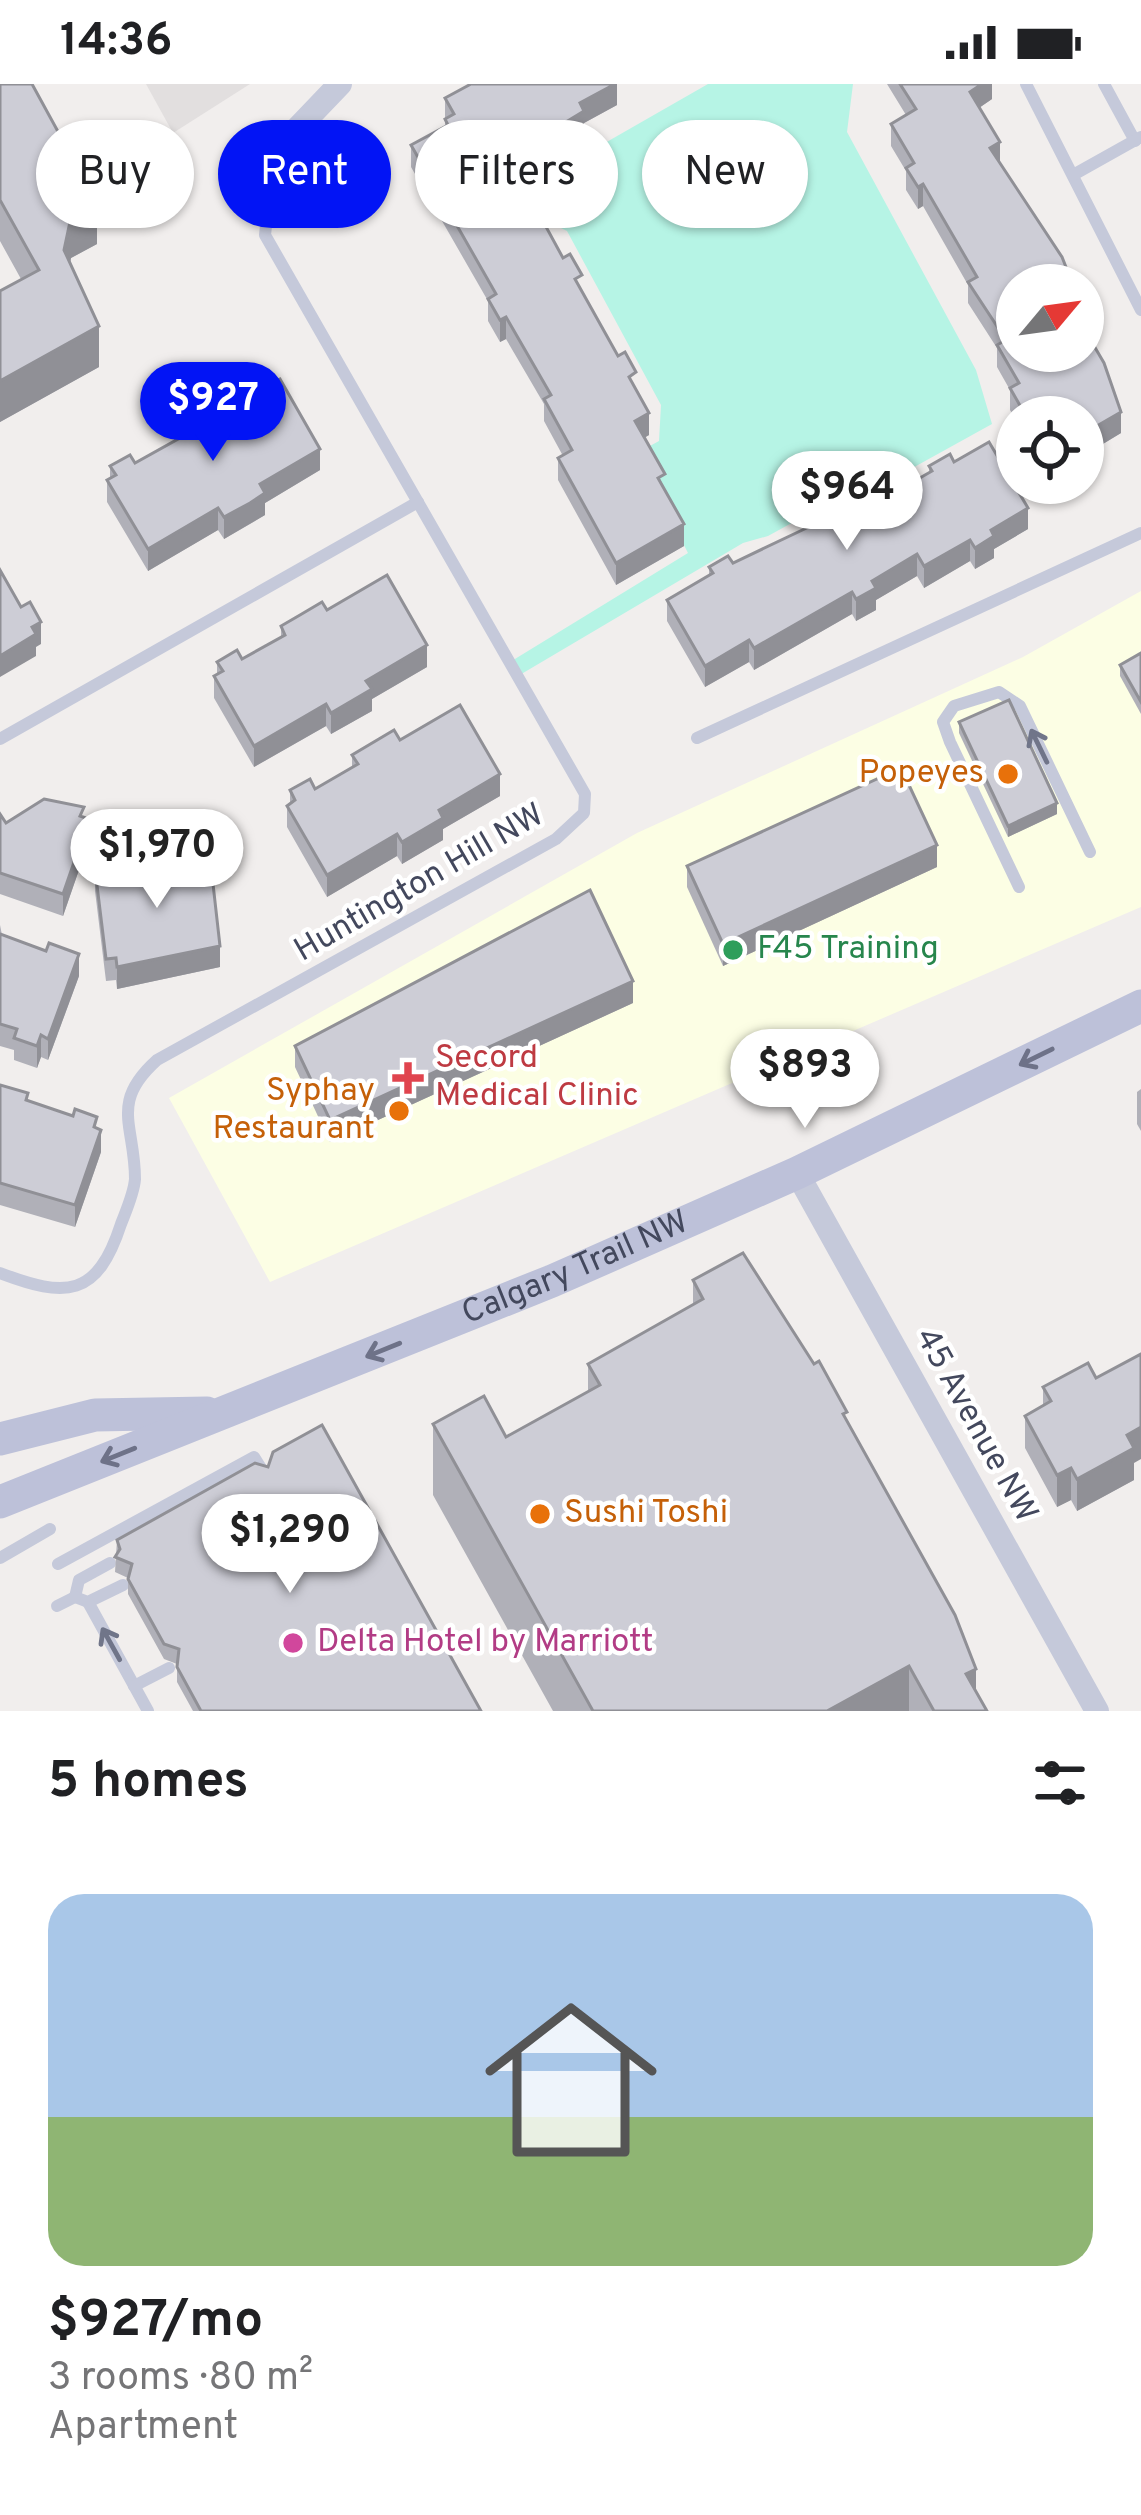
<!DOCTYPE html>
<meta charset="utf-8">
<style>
:root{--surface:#fff;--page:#f2f2f2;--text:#202124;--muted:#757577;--line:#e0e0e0;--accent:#0214f5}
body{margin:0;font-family:Overpass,sans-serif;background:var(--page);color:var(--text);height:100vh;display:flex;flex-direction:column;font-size:45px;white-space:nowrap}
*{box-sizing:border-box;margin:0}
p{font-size:39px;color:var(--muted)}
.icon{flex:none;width:66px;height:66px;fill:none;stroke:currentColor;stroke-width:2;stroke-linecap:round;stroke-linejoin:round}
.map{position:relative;height:1627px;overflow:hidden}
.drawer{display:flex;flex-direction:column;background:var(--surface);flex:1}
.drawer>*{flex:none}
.guide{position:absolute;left:36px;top:36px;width:1071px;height:108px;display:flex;gap:24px}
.needle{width:78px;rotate:61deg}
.fabs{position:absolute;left:996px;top:180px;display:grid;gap:24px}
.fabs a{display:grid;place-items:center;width:108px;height:108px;border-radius:50%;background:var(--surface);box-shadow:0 3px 9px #0004;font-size:60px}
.price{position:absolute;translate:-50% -102px;padding:0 27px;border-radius:42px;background:#fff;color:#222;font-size:39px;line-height:78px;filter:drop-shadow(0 3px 6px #0008)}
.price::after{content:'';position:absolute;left:50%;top:72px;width:36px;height:27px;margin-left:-18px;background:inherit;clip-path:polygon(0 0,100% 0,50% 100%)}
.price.current{background:var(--accent);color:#fff}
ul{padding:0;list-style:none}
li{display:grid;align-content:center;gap:24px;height:636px;padding:0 48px}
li+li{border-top:3px solid var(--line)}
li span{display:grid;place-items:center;height:372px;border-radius:36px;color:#555}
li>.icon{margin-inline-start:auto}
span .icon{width:216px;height:216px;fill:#fffc;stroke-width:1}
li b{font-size:51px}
h2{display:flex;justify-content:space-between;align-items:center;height:144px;padding:0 48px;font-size:51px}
.tag{padding:0 42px;border-radius:54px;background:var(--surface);box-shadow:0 3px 9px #0004;font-size:42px;line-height:108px}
.tag.current{background:var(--accent);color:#fff}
.status{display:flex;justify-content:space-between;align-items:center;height:84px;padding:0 60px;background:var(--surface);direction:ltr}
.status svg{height:33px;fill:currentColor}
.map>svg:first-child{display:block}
.commercial{fill:#fcfee4}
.education{fill:#e2dfdf}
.green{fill:#b6f4e5}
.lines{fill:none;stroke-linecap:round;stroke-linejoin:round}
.lane{stroke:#c5c9da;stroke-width:12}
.street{stroke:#c5c9da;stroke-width:24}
.secondary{stroke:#bdc1d9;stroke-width:33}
.wall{fill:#b0b0b8}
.shaded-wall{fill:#909096}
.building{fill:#cdcdd6;stroke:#909096;stroke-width:3}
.oneway{stroke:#707589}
.oneway2{stroke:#6e7288}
.food-dot{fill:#e8710a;stroke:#fff;stroke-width:4.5}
.leisure-dot{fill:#2e9e5b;stroke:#fff;stroke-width:4.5}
.health-dot{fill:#e0444e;stroke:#fff;stroke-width:4.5}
.hotel-dot{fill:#d1479c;stroke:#fff;stroke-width:4.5}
.labels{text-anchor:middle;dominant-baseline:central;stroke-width:9;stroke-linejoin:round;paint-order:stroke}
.food-label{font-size:33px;fill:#c56008;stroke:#fff;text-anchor:end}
.street-label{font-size:33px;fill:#43485d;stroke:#fff}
.leisure-label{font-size:33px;fill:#27864d;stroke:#fff;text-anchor:start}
.health-label{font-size:33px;fill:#be3a42;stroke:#fff;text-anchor:start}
.hotel-label{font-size:33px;fill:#b23c85;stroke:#fff;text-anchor:start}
</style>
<div class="status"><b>14:36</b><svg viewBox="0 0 49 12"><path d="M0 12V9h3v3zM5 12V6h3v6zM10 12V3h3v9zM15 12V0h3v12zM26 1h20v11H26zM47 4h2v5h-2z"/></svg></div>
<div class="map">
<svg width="1141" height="1627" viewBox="0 0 1141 1627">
<rect width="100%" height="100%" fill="#f1eeed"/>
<!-- commercial -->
<polygon class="commercial" points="1141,507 1141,823 270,1198 169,1014 637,749 1023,573"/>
<!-- education -->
<polygon class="education" points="146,0 250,0 173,49"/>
<!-- green -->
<polygon class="green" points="708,0 853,0 847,48 976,286 992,340 889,397 870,396 768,452 743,459 518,592 510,578 688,469 637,369 659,357 661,321 567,147 531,129 556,87"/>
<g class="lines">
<!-- lane -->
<g class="lane">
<polyline points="1026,0 1141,226"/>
<polyline points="1104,0 1135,57"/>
<polyline points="1073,91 1141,53"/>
<polyline points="697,654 1141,449"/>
<polyline points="0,655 418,418"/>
<polyline points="1019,803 950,658 943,638 954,622 999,608 1020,622 1090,768"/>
<path d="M0 1189C66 1214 97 1214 121 1140 126 1127 134 1109 135 1095 135 1041 109 1019 157 976L556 755 584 729 585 710 265 151 274 69"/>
<polyline points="0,1474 50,1445"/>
<polyline points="110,1479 79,1496 75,1513 88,1518 123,1501"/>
<polyline points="58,1480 254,1373 264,1389"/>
<polyline points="88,1518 148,1627"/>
<polyline points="57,1522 75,1513"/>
<polyline points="134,1602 169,1584"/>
</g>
<!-- street -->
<g class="street">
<polyline points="274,69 340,0"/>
<polyline points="797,1089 1097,1627"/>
</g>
<!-- secondary -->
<g class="secondary">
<polyline points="0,1355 95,1331 207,1329"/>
<path id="s1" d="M0 1418 552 1197 797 1089 1141 922"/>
</g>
</g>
<!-- wall -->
<g class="wall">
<polygon points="0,0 97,160 71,174 70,178 99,283 0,338 0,207 21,195 0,157"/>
<polygon points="617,0 617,21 584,39 584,48 501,99 501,111 499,112 514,142 582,207 636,306 649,351 644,354 665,407 684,462 616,501 558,396 558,374 563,372 544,337 544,320 506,255 500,258 488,237 488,217 411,83 411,61 445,43 445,14"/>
<polygon points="887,0 992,0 992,15 979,24 1000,79 1017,201 1121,349 1083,372 1083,333 1017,333 1017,338 1010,326 1010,306 997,283 997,264 968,219 968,201 923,122 918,125 906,106 906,87 891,62 891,40 906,31"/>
<polygon points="220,330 320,386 265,419 265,431 250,440 224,455 218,446 148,487 107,418 107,396 110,394 110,382 135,379 174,357 174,346"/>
<polygon points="954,378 1028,445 994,465 994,474 975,485 970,477 924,504 917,492 876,516 876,526 856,537 852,530 754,586 749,578 705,603 667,537 667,516 709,491 709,483 733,479 810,442 810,433 835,429 878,418 929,389 929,382"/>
<polygon points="327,526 427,583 372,615 372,627 331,650 326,642 254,683 214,614 214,592 217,590 217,578 242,575 281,553 281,542"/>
<polygon points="1141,569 1141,630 1120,592 1120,581"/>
<polygon points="959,638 1057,730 1008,753 959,649"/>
<polygon points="400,656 500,712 443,745 443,756 402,780 397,772 327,813 287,743 287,722 290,720 290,706 315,705 352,683 352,671"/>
<polygon points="0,730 6,739 84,733 89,757 63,832 0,810"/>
<polygon points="175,775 220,883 117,905 116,896 106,897 95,807 95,785 175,783"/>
<polygon points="687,782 937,783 723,882 687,803"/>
<polygon points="0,841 2,851 79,892 48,976 41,973 37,984 14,976 14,966 0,962"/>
<polygon points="633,919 330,1058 295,983 295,962"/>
<polygon points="0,1001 28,1017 97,1045 101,1068 75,1143 0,1121"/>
<polygon points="1141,1005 1141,1047 1137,1040 1137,1008"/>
<polygon points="693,1196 847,1337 976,1608 987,1627 553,1627 433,1411 433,1340 506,1353 588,1308 588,1280 693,1220"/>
<polygon points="1043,1303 1134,1379 1134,1396 1077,1427 1071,1416 1057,1423 1025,1364 1025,1332 1043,1322"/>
<polygon points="117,1456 481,1627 193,1627 177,1598 177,1580 164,1575 128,1510 128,1494 115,1488"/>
</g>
<!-- shaded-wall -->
<g class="shaded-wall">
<polygon points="615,0 617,0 617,21 584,39 584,48 501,99 501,111 491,117 491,95 497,80 580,19"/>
<polygon points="982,0 992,0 992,15 970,30 970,8"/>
<polygon points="1000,58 1000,80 990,64"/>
<polygon points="923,100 923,122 918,125 918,103"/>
<polygon points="97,119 97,160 71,174 64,207 64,166 71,133"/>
<polygon points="506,233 506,255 500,258 500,236"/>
<polygon points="99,242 99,283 0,338 0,297"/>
<polygon points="1028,321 1028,333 1022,333 1022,325"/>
<polygon points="1121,328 1121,349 1083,372 1083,350"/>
<polygon points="649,329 649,351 635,359 635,337"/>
<polygon points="320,365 320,386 265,419 265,431 224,455 224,433 260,400"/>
<polygon points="218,424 218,446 148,487 148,465"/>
<polygon points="1028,424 1028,445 994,465 994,474 975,485 975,464 991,446"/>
<polygon points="684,440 684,462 616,501 616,479"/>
<polygon points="970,456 970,477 924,504 924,482"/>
<polygon points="917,470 917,492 876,516 876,526 856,537 856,515 872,497"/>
<polygon points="852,508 852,530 754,586 754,564"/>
<polygon points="41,538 41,560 36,563 36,572 0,593 0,572 32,543"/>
<polygon points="749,556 749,578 705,603 705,582"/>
<polygon points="427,561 427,583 372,615 372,627 331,650 331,629 366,597"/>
<polygon points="326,620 326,642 254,683 254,662"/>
<polygon points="500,690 500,712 443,745 443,756 402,780 402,758 439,726"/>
<polygon points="1057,719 1057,730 1008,753 1008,742"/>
<polygon points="89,735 89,757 63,832 63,810"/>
<polygon points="397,750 397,772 327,813 327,791"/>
<polygon points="937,761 937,783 723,882 723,860"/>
<polygon points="220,862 220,883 117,905 117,883"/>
<polygon points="79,870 79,892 48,976 48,955"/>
<polygon points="633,897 633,919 330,1058 330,1036"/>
<polygon points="41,951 41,973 37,984 37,962"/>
<polygon points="101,1046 101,1068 75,1143 75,1121"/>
<polygon points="1141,1343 1141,1375 1134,1379 1134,1396 1077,1427 1077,1395 1127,1351"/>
<polygon points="1071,1384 1071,1416 1057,1423 1057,1391"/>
<polygon points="909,1582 909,1627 827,1627"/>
<polygon points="976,1585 976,1627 966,1590"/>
</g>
<!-- building -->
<g class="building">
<polygon points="0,0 32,0 97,119 71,133 64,166 99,242 0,297 0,207 39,186 0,116"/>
<polygon points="471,0 615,0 580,19 584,27 497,80 501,89 491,95 514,142 538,128 563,174 570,170 582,191 575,195 618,272 625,268 636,288 629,293 649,329 635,337 665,390 658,394 684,440 616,479 558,374 572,366 544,315 551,311 506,233 500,236 488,215 496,210 411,61 448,41 445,35 454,30 445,14"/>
<polygon points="900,0 982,0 970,8 1000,58 990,64 1062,173 1073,201 1017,201 1017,267 1083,267 1083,243 1104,279 1121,328 1083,350 1083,333 1036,333 1028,321 1022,325 1010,304 1019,299 997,261 1006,256 968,198 977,193 923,100 918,103 906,84 914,79 891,40 916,25"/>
<polygon points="280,295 320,365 260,400 265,409 250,419 224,433 218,424 148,465 107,396 116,391 110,382 130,371 135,379 178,355 174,346 215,322 220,330"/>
<polygon points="989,358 1028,424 991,446 994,452 975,464 970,456 924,482 917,470 872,497 876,504 856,515 852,508 754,564 749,556 705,582 667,516 713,489 709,483 728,472 733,479 815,440 810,433 830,421 835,429 872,407 878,418 932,387 929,382 950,370 954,378"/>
<polygon points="0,486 21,523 30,518 41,538 32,543 36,550 0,572"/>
<polygon points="387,491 427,561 366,597 372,605 331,629 326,620 254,662 214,592 223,587 217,578 237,566 242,575 285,551 281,542 300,531 322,518 327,526"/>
<polygon points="1141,569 1141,618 1120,581"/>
<polygon points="1009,616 1057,719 1008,742 959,638"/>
<polygon points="460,621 500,690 439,726 443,734 402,758 397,750 327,791 287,722 295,716 290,706 310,695 315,705 358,680 352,671 394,646 400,656"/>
<polygon points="901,684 937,761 723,860 687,782"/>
<polygon points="44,715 84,723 80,732 89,735 63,810 0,789 0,730 6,739"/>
<polygon points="199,772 201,784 211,782 220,862 117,883 116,874 106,875 95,785 177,782 175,775"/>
<polygon points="590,806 633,897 330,1036 295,962"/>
<polygon points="0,850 46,867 49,859 79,870 48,955 41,951 37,962 14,954 17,945 0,940"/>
<polygon points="0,1001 28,1009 26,1016 73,1032 75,1025 97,1033 94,1043 101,1046 75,1121 0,1099"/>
<polygon points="743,1169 814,1280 819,1277 847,1328 843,1330 955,1531 976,1585 966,1590 987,1627 934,1627 909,1582 827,1627 593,1627 433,1340 484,1312 506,1353 600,1301 588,1280 703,1215 693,1196"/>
<polygon points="1141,1270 1141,1343 1127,1351 1134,1364 1077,1395 1071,1384 1057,1391 1025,1332 1051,1317 1043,1303 1088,1279 1096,1294"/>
<polygon points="322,1341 481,1627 201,1627 177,1583 179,1565 164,1560 128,1495 132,1480 115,1473 120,1465 117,1456 255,1379 268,1383 273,1368"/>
</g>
<!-- one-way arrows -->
<defs><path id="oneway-shaft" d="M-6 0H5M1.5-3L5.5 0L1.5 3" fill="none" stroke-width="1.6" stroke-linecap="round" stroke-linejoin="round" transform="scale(3)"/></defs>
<g class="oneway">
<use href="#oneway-shaft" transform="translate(1039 662) rotate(-116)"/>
<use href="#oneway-shaft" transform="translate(111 1560) rotate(-119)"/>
</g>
<g class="oneway2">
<use href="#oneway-shaft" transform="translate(1036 973) rotate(154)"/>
<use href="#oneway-shaft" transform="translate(383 1266) rotate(158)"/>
<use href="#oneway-shaft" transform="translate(118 1371) rotate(158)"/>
</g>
<!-- markers -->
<g class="food-dot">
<circle cx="1008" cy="690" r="12"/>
<circle cx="399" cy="1027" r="12"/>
<circle cx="540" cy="1430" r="12"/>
</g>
<circle class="leisure-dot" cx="733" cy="866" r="12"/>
<path class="health-dot" d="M402 976h12v12h12v12h-12v12h-12v-12h-12v-12h12z"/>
<circle class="hotel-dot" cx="293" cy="1559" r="12"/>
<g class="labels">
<!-- food labels -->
<g class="food-label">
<text x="984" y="690">Popeyes</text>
<text x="375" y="1008">Syphay<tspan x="375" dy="38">Restaurant</tspan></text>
<text x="564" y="1430" text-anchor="start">Sushi Toshi</text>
</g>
<!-- street labels -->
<g class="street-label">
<text transform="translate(420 800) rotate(-30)">Huntington Hill NW</text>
<text stroke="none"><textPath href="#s1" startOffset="621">Calgary Trail NW</textPath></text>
<text transform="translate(975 1342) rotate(61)">45 Avenue NW</text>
</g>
<!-- leisure labels -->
<g class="leisure-label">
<text x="757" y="866">F45 Training</text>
</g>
<!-- health labels -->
<g class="health-label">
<text x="435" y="975">Secord<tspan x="435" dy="38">Medical Clinic</tspan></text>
</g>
<!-- hotel labels -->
<g class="hotel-label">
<text x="317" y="1559">Delta Hotel by Marriott</text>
</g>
</g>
</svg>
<div class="fabs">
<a><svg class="needle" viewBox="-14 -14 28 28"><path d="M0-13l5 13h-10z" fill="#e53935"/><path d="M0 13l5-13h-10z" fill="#757577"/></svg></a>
<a><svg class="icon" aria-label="locate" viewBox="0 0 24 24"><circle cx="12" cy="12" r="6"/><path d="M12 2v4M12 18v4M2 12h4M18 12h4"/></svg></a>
</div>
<b class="price current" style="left:213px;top:380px">$927</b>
<b class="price" style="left:847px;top:469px">$964</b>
<b class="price" style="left:157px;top:827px">$1,970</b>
<b class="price" style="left:805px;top:1047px">$893</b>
<b class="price" style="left:290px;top:1512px">$1,290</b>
<div class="guide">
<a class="tag">Buy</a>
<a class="tag current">Rent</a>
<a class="tag">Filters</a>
<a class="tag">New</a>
</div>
</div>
<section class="drawer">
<h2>5 homes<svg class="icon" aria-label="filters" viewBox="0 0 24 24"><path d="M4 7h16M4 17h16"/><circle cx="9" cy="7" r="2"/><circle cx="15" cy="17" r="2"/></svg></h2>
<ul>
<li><span style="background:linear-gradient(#a9c7e8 60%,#8fb573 0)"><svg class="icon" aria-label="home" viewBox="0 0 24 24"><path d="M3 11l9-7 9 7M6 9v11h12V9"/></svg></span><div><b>$927/mo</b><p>3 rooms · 80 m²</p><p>Apartment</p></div></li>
</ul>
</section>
